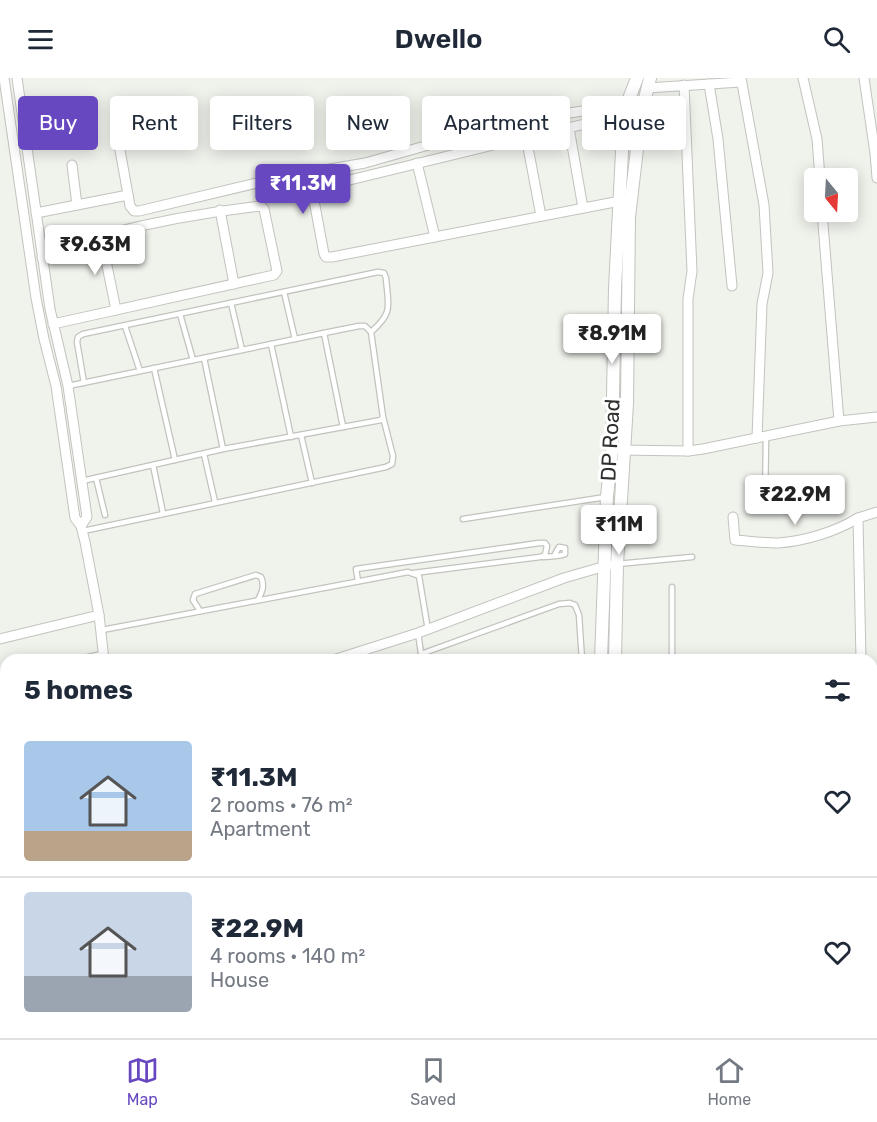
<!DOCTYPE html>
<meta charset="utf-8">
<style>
:root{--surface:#fff;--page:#f2f2f3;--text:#1f2937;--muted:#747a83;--line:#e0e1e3;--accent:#6748c1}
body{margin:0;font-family:Rubik,sans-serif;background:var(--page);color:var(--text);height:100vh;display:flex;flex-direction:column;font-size:22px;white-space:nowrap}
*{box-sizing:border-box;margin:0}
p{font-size:20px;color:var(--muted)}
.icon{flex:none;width:33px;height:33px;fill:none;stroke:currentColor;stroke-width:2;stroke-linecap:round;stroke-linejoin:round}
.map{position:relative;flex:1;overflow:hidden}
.drawer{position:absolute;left:0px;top:576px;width:878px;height:384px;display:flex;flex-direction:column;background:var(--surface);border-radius:18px 18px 0 0;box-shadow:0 3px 15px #0003}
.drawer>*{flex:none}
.top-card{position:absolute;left:18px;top:18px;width:842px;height:54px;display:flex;gap:12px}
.needle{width:39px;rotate:162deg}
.buttons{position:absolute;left:804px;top:90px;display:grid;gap:12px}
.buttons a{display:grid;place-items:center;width:54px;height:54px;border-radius:6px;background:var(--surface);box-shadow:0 3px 15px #0003;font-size:30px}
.price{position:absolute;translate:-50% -51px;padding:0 14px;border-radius:6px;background:#fff;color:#222;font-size:20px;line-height:39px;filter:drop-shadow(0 2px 3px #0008)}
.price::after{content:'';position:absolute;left:50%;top:36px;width:18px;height:14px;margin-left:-9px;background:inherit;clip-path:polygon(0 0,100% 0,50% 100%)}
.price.current{background:var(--accent);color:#fff}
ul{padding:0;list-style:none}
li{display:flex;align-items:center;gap:18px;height:150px;padding:0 24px}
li+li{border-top:2px solid var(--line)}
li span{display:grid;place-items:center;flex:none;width:168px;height:120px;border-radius:6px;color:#555}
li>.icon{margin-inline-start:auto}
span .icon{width:72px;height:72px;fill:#fffc;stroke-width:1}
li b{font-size:26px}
h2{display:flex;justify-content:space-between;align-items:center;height:72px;padding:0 24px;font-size:26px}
.tag{padding:0 21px;border-radius:6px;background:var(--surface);box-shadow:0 3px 15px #0003;font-size:21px;line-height:54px}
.tag.current{background:var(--accent);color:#fff}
header{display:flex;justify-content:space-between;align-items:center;height:78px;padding:0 24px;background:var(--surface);font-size:27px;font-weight:600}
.tab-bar{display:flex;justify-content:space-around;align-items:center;height:84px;border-top:2px solid var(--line);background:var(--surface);font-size:16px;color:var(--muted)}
.tab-bar a{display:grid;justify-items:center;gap:3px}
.tab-bar .current{color:var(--accent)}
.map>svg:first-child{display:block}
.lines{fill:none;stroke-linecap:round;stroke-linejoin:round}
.service-casing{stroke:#c1c4be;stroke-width:7}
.minor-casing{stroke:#c1c4be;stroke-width:11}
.tertiary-casing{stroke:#c1c4be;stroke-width:14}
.service{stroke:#fff;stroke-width:4.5}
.minor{stroke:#fff;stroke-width:9}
.tertiary{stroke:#fff;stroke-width:12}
.labels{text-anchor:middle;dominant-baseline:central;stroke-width:6;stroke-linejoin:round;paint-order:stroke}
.street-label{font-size:21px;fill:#30312e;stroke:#fff}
</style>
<header><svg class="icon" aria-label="menu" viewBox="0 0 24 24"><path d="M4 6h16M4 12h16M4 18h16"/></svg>Dwello<svg class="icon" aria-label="search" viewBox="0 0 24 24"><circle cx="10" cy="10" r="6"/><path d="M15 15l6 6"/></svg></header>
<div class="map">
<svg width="877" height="960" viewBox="0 0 877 960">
<rect width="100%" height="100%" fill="#f0f2ec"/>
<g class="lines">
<defs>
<g id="service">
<polyline points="284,214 295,261"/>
<polyline points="231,225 242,272"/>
<polyline points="180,236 193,282"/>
<polyline points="125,248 140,293"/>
<polyline points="324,255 359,248 365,248 371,254 383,339 381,342 343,349"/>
<polyline points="271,266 291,359"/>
<polyline points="204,280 223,371"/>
<polyline points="154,290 175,382"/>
<path d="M84 305 77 264 78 259 83 256 378 194 384 195 386 200C388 228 394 234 371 254"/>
<polyline points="68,308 324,255 343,349 223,371 82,403"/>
<polyline points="301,357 312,405"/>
<polyline points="204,376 215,424"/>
<polyline points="153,387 163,435"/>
<polyline points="96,400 105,437"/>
<polyline points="765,427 766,358"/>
<polyline points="463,441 606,419"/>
<polyline points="83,453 386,389 392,386 393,378 383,339"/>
<path d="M543 479C550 478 558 479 565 476V470L559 469 554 478"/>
<polyline points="617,486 692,479"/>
<polyline points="358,503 356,491 539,465 545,465 547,468 545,477 540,479 414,495"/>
<polyline points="672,509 672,582"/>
<path d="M200 533 193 522 195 516 256 497 261 499C265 508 262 514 258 522"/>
<polyline points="102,552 408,494 419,498 428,552"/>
<polyline points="418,555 422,582"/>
<polyline points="421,576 559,526 570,525 575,527 579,537 582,582"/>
<polyline points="75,582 102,576"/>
<polyline points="2,599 6,598"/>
<polyline points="0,758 6,757"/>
<polyline points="0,787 6,786"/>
<polyline points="408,954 409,960"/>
<polyline points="493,954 494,960"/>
<polyline points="699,954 699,960"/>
<polyline points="366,960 397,954"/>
</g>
<g id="minor">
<polyline points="4,0 36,220 44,261 56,308 75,440 81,448 85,464 99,537 104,582"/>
<polyline points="17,0 50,231 68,308 87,439 81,448"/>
<polyline points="741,0 764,127 768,195 762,226 757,360"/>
<polyline points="803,0 817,61 820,100"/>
<polyline points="864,0 875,75 877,100"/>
<polyline points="709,6 718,61 732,208"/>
<polyline points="684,7 692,193 688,221 688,373"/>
<polyline points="647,10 741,4"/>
<polyline points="569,50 583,130"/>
<polyline points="526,59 541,138"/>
<polyline points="120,72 130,128 134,133 139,133 278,100 365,85 432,66 544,39 627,26 643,27"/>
<polyline points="417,85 435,159"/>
<polyline points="72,87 77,127"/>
<polyline points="625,122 332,179 326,179 324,176 313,117 317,110 509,63 626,37"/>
<polyline points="220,132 234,206"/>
<polyline points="822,134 839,343"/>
<polyline points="36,135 128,117"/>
<polyline points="101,158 116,232"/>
<path d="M42 179C63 174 82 163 103 157 154 144 208 134 261 128L264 131 277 193 274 197 53 246"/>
<polyline points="620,372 688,373 703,371 839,343 877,339"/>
<path d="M733 439 735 462C749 463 764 465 778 465 805 463 835 454 858 440"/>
<polyline points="0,561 99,537"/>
<polyline points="333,582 418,555 564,500 609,487"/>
<polyline points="861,582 858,440 877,434"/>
<polyline points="0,675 6,673"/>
<polyline points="218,954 219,960"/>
<polyline points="157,956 166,954"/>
</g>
<g id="tertiary">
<polyline points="601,582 607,418 612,371 615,210 622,74 627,26 637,0"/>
<polyline points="615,582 617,486 627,326 629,139 641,37 650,0"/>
<polyline points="591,960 591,954"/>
<polyline points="603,960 603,954"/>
</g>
</defs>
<!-- service casing -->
<use href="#service" class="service-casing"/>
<!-- minor casing -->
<use href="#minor" class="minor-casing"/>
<!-- tertiary casing -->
<use href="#tertiary" class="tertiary-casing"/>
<!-- service -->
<use href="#service" class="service"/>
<!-- minor -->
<use href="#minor" class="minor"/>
<!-- tertiary -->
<use href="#tertiary" class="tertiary"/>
</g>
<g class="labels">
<!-- street labels -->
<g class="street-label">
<text transform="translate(610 362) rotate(-87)">DP Road</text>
</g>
</g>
</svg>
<div class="buttons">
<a><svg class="needle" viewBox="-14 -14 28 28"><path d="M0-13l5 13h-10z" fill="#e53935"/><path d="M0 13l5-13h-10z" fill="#747a83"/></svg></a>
</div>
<b class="price current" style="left:303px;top:137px">₹11.3M</b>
<b class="price" style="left:95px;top:198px">₹9.63M</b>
<b class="price" style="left:612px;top:287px">₹8.91M</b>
<b class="price" style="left:795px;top:448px">₹22.9M</b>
<b class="price" style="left:619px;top:478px">₹11M</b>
<div class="top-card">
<a class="tag current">Buy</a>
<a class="tag">Rent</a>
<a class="tag">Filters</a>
<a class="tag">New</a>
<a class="tag">Apartment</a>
<a class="tag">House</a>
</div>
<section class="drawer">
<h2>5 homes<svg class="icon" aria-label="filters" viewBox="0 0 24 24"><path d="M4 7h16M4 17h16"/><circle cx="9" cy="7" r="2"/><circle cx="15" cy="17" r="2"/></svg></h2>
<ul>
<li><span style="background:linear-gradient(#a9c7e8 75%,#b9a48a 0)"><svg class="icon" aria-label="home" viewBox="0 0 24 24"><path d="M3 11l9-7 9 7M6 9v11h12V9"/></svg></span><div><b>₹11.3M</b><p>2 rooms · 76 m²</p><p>Apartment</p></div><svg class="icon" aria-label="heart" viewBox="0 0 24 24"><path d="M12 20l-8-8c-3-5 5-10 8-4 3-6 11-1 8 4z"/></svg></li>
<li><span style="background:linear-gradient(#c9d6e8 70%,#9aa5b1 0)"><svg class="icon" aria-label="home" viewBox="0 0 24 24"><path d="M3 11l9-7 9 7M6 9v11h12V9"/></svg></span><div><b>₹22.9M</b><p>4 rooms · 140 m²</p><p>House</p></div><svg class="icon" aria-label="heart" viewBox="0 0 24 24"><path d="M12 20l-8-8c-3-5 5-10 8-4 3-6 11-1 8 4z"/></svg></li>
</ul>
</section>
</div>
<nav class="tab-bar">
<a class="current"><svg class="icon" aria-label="map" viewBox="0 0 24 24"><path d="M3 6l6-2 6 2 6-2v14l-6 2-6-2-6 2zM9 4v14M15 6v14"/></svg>Map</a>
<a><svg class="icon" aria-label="saved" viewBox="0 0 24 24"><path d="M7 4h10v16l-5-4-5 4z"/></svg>Saved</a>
<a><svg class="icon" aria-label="home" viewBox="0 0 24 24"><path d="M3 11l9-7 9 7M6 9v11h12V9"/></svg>Home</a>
</nav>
